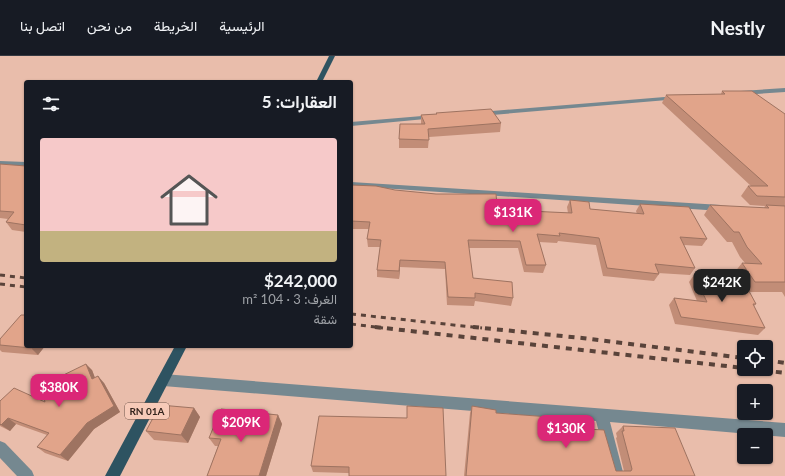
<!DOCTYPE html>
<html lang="ar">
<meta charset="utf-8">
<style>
:root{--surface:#171b24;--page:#20242c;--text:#f1f3f6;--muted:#9ea1a6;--line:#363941;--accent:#db2777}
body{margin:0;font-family:Lato,Vazirmatn,sans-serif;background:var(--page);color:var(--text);direction:rtl;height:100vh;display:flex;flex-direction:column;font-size:15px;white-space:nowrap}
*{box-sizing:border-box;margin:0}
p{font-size:13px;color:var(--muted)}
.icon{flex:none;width:22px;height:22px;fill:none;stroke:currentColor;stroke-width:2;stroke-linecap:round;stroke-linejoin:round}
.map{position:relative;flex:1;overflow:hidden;direction:ltr}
.sheet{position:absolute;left:24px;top:24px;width:329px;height:268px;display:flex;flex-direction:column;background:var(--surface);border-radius:4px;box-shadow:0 1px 3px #0004;direction:rtl}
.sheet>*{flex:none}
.buttons{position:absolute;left:737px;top:284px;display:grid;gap:8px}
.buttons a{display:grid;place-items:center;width:36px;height:36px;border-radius:4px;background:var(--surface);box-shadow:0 1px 3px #0004;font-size:20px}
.price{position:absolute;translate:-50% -34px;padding:0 9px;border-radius:8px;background:var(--accent);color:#fff;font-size:13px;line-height:26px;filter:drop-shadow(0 1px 2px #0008)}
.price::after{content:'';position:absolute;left:50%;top:24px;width:12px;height:9px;margin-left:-6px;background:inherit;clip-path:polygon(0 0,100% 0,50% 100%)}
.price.active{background:#222;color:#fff}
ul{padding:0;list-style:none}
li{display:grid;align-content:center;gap:8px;height:212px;padding:0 16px}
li+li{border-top:1px solid var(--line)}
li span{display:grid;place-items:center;height:124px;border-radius:4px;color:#555}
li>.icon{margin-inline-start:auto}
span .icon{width:72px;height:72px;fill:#fffc;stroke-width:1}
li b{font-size:17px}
h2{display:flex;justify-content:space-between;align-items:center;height:48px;padding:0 16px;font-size:17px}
header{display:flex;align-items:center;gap:24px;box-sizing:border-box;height:56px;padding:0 20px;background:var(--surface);border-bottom:1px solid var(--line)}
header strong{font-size:19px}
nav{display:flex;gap:22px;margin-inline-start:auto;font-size:14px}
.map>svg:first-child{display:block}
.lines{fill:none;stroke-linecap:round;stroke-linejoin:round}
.minor{fill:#758890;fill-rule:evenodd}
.primary{fill:#2e5361;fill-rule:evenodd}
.rail-far1{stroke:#59433a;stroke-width:3;stroke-dasharray:5 5;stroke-linecap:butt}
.rail{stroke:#59433a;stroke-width:4;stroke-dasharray:6 6;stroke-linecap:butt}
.wall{fill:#c28d77}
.shaded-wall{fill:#9e7361}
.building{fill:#e1a48a;stroke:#9e7361}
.labels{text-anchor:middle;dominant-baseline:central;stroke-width:3;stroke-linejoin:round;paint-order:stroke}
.shield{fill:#f7cab8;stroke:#6e564c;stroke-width:1}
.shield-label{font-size:10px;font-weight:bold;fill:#34241d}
</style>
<header>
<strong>Nestly</strong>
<nav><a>الرئيسية</a><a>الخريطة</a><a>من نحن</a><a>اتصل بنا</a></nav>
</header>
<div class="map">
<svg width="785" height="420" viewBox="0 0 785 420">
<rect width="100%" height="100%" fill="#e9bdab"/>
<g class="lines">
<!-- minor -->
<g class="minor">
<polygon points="785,32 785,36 741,39 738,37 741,35"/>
<polygon points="677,40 680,42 679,43 480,60 477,58 480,56"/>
<polygon points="434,59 437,61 436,62 351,70 351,66"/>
<polygon points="0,105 26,106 26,110 0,109"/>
<polygon points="351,126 721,149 725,152 721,155 351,130"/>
<polygon points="163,318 785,367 785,381 610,366 624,420 610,420 596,365 163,330 159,328 157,324 159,320"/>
<polygon points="0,385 5,387 32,415 34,420 17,420 0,402"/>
</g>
<!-- primary -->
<g class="primary">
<polygon points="329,0 335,0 322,26 316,26"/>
<polygon points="175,290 187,290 120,420 105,420"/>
</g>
<!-- rail-far1 -->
<g class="rail-far1">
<polyline points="0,219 26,222"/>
<polyline points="0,228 26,231"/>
<polyline points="351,258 482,272"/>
<polyline points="351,268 383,272"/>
</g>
<!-- rail -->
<g class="rail">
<polyline points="375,271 744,312"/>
<polyline points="473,271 582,282 744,302"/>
<polyline points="766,304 785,307"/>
<polyline points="752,313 785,317"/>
</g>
</g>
<!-- wall -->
<g class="wall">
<polygon points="722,35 785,58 785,241 782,236 749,236 756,248 754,250 765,272 758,279 675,268 669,249 674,242 697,245 689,226 694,219 739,224 734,217 742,207 745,207 740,201 732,186 727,186 704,159 710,149 764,152 765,150 750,149 741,140 748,130 751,130 662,47 666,39 721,38"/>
<polygon points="436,57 501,67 500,76 429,81 428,92 399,92 399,83 421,68 421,59 436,58"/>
<polygon points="0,108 26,110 26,176 12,174 6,166 8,163 0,162"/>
<polygon points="351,129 498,160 526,162 528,155 568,157 567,151 570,144 590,153 637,158 636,155 640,148 707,183 702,190 684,189 695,212 690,219 658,217 659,218 654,225 603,220 596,189 558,185 557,187 539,186 546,209 543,217 524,216 518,192 469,192 473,222 513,242 511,250 475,245 474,250 447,249 445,213 400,211 399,223 377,221 377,214 380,191 368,191 367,183 369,173 351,173"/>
<polygon points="0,283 26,290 45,290 38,299 2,296 0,294"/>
<polygon points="92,314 95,322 104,327 120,356 94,373 68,405 45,397 37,391 47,379 16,368 10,375 0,370 0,345 45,346"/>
<polygon points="407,350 446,420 313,416 311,410 407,362"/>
<polygon points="472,350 496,357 552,371 616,415 624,415 616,382 617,381 616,377 623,370 695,420 464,420 470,357"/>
<polygon points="194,352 200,361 188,387 154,384 146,375"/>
<polygon points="278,359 282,368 266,420 207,420 218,390 215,390 209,382"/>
</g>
<!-- shaded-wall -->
<g class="shaded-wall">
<polygon points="400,204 400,211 399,223 399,215"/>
<polygon points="33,290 45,290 38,299 31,292"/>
<polygon points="86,308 92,314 98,330 92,323"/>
<polygon points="98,320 104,327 120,356 94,373 68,405 60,399"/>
<polygon points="194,352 200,361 188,387 181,379"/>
<polygon points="278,359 282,368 266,420 259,420"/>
<polygon points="8,362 16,368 10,375 1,369"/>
</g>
<!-- building -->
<g class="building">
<polygon points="722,35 752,35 785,58 785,141 757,140 748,130 768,130 666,39 725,38"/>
<polygon points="491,53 501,67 428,73 429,84 399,83 400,68 425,68 421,59 437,58 436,57"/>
<polygon points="0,108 26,110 26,169 6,166 14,156 0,155"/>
<polygon points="351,129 376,130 395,134 436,138 496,138 498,160 529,162 528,155 572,157 570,144 589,146 590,153 644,158 640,148 689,151 707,183 680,181 695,212 655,208 659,218 607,212 599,182 559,177 560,180 537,178 546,209 526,209 520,185 468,184 473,222 512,226 513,242 475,237 475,242 448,241 445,206 400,204 399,215 377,214 381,184 367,183 370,166 351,165"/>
<polygon points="710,149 769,152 766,149 785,150 785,226 755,226 742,207 762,208 747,191 739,176 734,176"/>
<polygon points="694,219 743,224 756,248 753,248 765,272 681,261 674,242 707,246"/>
<polygon points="21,259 26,259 26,290 33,290 31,292 0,289 0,283"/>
<polygon points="86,308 92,323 98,320 114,350 87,367 60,399 37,391 49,377 8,362 1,369 0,368 0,345 14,332 45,346 41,330"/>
<polygon points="160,349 194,352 181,379 146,375"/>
<polygon points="407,350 443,352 446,420 349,420 349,411 311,410 319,360 407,362"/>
<polygon points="472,350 496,354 496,357 550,361 552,371 604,374 616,415 631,415 632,413 622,375 624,375 623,370 675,372 695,420 466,420"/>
<polygon points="221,353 278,359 259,420 207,420 221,383 209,382"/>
</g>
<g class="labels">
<!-- shield labels -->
<rect class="shield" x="125" y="347" width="44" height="16" rx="3"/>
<g class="shield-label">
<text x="147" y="355">RN 01A</text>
</g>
</g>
</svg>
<div class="buttons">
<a><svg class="icon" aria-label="locate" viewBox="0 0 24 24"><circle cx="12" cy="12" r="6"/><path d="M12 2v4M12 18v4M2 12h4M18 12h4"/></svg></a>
<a>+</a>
<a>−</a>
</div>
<b class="price" style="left:513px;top:177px">$131K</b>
<b class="price active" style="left:722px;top:247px">$242K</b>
<b class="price" style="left:59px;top:352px">$380K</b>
<b class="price" style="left:241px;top:387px">$209K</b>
<b class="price" style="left:566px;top:393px">$130K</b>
<section class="sheet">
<h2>العقارات: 5<svg class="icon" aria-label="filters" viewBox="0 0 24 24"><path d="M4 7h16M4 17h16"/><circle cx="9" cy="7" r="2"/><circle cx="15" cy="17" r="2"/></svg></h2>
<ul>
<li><span style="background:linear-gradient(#f6c9c9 75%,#c2b280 0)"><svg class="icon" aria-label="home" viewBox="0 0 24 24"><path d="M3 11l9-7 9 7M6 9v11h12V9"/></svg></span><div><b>$242,000</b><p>الغرف: 3 · 104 m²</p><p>شقة</p></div></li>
</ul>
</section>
</div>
